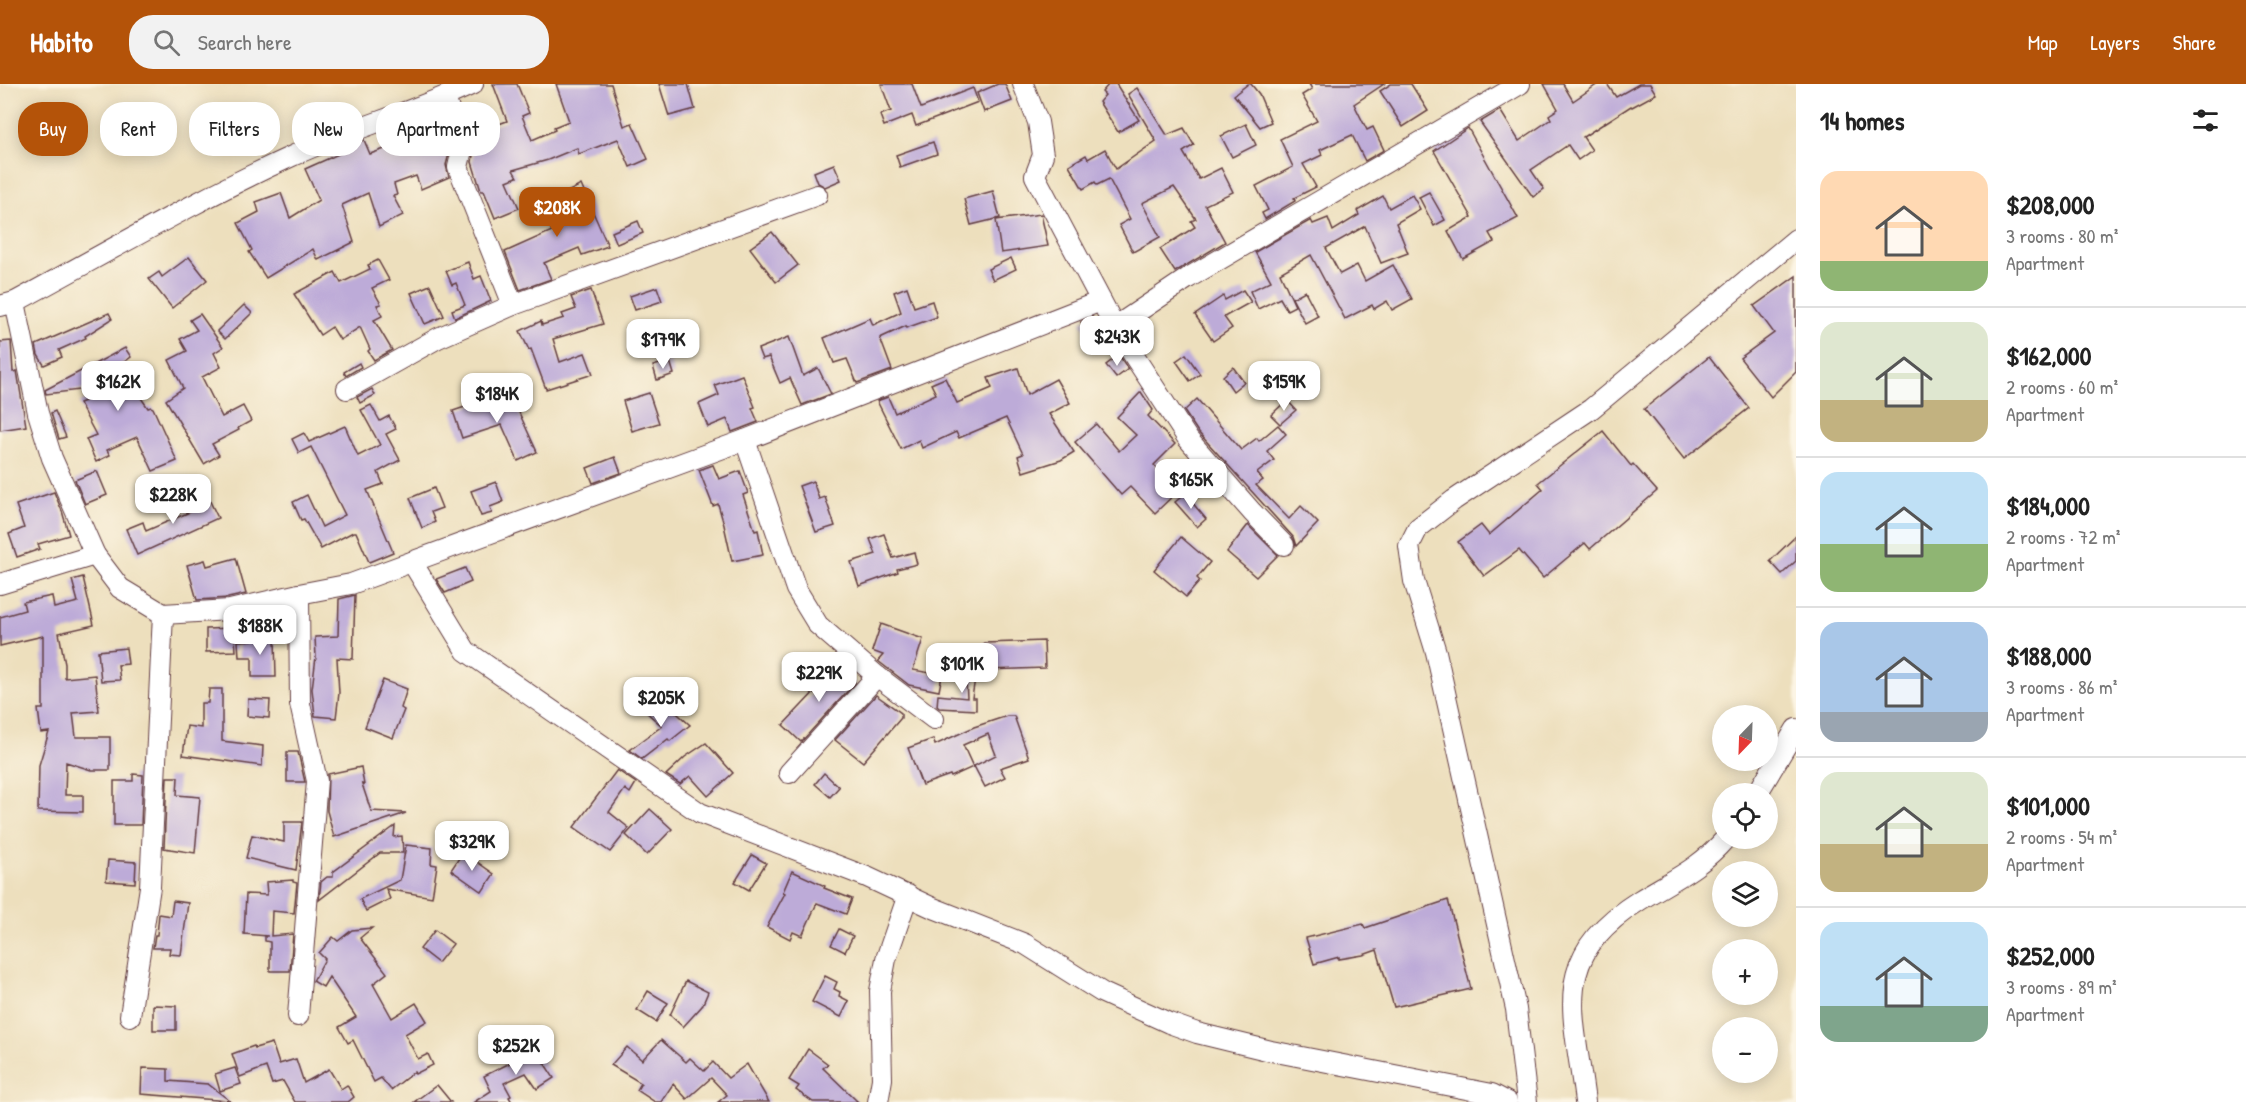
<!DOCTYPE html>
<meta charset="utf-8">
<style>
:root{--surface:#fff;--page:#f2f2f2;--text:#222;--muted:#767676;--line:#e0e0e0;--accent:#b45309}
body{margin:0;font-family:"Patrick Hand",sans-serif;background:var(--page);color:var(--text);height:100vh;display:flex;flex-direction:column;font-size:22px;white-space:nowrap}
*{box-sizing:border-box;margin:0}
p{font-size:20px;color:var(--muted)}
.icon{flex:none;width:33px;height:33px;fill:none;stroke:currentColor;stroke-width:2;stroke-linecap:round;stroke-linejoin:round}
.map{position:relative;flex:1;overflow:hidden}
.drawer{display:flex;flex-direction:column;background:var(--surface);width:450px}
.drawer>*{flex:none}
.guide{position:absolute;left:18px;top:18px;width:570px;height:54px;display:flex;gap:12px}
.needle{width:39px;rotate:203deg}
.controls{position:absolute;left:1712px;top:621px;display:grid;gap:12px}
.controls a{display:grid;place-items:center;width:66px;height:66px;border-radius:50%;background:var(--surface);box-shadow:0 3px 15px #0003;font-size:30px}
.price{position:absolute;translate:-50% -51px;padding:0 14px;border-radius:12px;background:#fff;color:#222;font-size:20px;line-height:39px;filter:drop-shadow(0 2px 3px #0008)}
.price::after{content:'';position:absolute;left:50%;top:36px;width:18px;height:14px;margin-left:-9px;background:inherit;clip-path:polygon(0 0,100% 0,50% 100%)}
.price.active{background:var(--accent);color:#fff}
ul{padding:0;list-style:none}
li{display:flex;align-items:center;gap:18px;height:150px;padding:0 24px}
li+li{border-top:2px solid var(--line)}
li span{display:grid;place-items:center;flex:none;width:168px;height:120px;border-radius:18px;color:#555}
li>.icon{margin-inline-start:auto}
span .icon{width:72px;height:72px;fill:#fffc;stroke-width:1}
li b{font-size:26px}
h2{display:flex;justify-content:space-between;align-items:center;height:72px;padding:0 24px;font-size:26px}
.tag{padding:0 21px;border-radius:24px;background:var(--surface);box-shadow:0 3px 15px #0003;font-size:21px;line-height:54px}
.tag.active{background:var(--accent);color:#fff}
header{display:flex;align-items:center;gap:36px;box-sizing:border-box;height:84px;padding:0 30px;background:var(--accent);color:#fff}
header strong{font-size:28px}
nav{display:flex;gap:33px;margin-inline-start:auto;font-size:21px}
.search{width:420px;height:54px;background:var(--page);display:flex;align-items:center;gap:15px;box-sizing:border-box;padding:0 21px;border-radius:24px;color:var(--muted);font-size:22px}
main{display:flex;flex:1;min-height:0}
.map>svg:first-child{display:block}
.building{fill:#bdabd8}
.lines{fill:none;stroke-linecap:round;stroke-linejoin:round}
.minor-casing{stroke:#623c41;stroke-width:22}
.minor{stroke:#fff;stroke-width:20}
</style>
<header>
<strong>Habito</strong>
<div class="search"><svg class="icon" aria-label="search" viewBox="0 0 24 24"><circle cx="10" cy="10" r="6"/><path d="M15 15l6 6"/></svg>Search here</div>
<nav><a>Map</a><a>Layers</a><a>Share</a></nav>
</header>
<main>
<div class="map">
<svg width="1796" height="1018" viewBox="0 0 1796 1018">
<rect width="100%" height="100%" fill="#fcf5e5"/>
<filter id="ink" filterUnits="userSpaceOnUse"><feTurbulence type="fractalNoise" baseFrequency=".0167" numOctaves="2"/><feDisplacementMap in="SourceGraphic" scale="12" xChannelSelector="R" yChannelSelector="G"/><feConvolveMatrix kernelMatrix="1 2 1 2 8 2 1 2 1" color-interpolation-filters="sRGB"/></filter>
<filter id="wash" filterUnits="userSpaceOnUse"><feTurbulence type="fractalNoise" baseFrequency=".008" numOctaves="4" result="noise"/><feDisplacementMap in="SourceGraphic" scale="24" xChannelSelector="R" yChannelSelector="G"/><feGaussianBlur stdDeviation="1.35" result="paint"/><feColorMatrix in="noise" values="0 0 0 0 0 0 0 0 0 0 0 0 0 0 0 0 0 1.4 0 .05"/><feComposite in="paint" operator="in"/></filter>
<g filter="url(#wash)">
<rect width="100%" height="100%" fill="#eddfbd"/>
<g id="blocks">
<!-- building -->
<g class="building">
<polygon points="493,0 517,0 529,29 522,32 532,56 555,46 554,43 569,37 556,0 611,0 624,42 632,39 648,75 630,83 618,55 579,70 577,64 548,76 513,86 517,93 507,97 519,124 495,134 484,107 481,107 472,78 474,65 480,63 474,49 507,37"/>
<polygon points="659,0 688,0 695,25 669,32"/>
<polygon points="881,0 912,0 921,24 973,4 978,18 916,42 912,31 884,42 880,31 891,27"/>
<polygon points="998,0 1005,0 1012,17 984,28 977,9"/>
<polygon points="1109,0 1116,0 1139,36 1118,48 1099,18 1105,11 1102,8"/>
<polygon points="1248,0 1251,0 1259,10 1271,38 1260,43 1234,11"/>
<polygon points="1309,0 1384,0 1354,20 1367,46 1373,43 1384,66 1365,77 1352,51 1320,66 1322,71 1303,80 1316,103 1294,114 1295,117 1265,135 1262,129 1268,126 1256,102 1293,83 1280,55 1317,37 1302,11 1312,5"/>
<polygon points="1391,0 1411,0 1428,27 1403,43 1380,7"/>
<polygon points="1544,0 1563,0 1573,17 1598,0 1607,0 1616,13 1639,0 1650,0 1656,10 1632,23 1631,22 1583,53 1592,66 1578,76 1568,61 1531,86 1544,105 1533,113 1480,38 1500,26 1519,57 1551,35 1549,31 1558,25"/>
<polygon points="1137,4 1167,51 1184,44 1194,61 1183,68 1199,95 1221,84 1233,108 1205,121 1225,158 1175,188 1160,165 1195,143 1191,137 1196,135 1174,103 1142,119 1160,153 1133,168 1119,141 1130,135 1109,95 1097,101 1095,98 1083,105 1069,81 1086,71 1088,75 1105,65 1116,85 1156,57 1128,10"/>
<polygon points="1246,40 1256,61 1232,73 1221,52"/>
<polygon points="405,41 411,71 445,59 449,70 446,81 449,93 421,105 416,92 394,100 397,111 393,112 403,131 379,143 368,109 342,121 354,158 318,176 313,165 266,194 249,168 252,166 238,139 259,128 256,118 281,109 290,134 319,116 305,85 341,69 339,65 364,56 370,70 402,59 395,44"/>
<polygon points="1468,44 1518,134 1489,149 1494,158 1463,175 1448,147 1472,133 1434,67"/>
<polygon points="933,58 937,70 900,83 896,71"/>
<polygon points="834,80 841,96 825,103 818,99 814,88"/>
<polygon points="581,101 608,162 582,171 579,164 544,179 551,195 520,206 505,168 552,147 539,122"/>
<polygon points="993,107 1000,134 971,141 964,115"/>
<polygon points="1429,108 1445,136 1434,142 1419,113"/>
<polygon points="1412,111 1420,125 1396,139 1408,169 1381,179 1365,142 1326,164 1340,190 1357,181 1365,197 1393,181 1412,215 1392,226 1387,217 1374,225 1372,221 1345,235 1311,171 1280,189 1295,222 1287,226 1280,214 1258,225 1250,207 1271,197 1255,168 1311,136 1313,140 1328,134 1333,147 1359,131 1357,127 1383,112 1389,124"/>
<polygon points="1041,130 1048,162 1001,169 996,136"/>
<polygon points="638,137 643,149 617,160 612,148"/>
<polygon points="772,148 798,181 776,198 750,164"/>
<polygon points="189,173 207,196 172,224 149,195 159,188 162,193"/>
<polygon points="1011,174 1016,185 993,196 988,185"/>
<polygon points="378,176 389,196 372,204 381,220 377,221 382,232 374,236 392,266 374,276 368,267 370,265 360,243 340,256 332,243 320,251 294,210 335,188 341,199 370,185 368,181"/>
<polygon points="468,178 474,195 481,192 491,217 455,234 452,226 465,221 456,199 452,201 446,187"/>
<polygon points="1796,192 1796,288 1771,313 1740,274 1774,249 1754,222"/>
<polygon points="430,201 444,232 425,240 411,209"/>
<polygon points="657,203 662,217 635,226 630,212"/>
<polygon points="907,203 914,223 932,217 937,233 906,244 906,242 880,254 892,286 857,299 847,275 834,279 824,254 870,234 873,241 901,228 894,208"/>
<polygon points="591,206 603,240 553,255 560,278 585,269 593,290 546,305 531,265 529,266 520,247 541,237 542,241 564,234 562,230 576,225 571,213"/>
<polygon points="1243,206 1251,218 1224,233 1232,244 1213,257 1195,231 1223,212 1225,216"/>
<polygon points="1305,207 1318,232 1305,239 1292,214"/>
<polygon points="244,221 252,229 225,255 217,247"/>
<polygon points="109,229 112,235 85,252 86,254 59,266 62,273 44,281 38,271 36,261"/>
<polygon points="200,230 223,263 214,269 221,283 202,293 222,333 243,322 251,337 238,344 239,346 212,360 219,371 204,380 166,316 183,304 169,276 187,267 180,255 197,246 190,236"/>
<polygon points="1092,233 1099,243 1089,250 1081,238"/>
<polygon points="789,253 803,292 818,284 831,310 802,321 790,294 780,299 769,273 762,275 758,265"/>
<polygon points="11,257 13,288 17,287 26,342 0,346 0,258"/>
<polygon points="125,264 131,273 119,282 148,324 151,323 153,324 177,377 153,387 137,353 107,366 110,371 96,378 86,355 96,351 79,319 114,306 113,302 46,310 45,306"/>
<polygon points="1186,270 1200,290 1190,297 1176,277"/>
<polygon points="1119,271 1128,285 1116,294 1106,281"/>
<polygon points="1709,273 1749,324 1684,375 1644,325"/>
<polygon points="670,277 674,290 657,296 653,282"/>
<polygon points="359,279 361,283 346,292 344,288"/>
<polygon points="1233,283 1244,298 1233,307 1223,292"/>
<polygon points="1018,284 1027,311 1056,295 1070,319 1049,330 1074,368 1061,376 1023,388 1018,372 1023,370 1006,334 959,354 956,348 922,364 919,356 901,365 877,317 888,313 895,329 936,310 931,300 945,294 957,319 992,304 988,294"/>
<polygon points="742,291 755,323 752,324 758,338 732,348 727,335 708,343 699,320 719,311 715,301"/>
<polygon points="372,305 375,311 360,319 357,313"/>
<polygon points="1141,308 1153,326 1148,332 1175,360 1154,381 1178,407 1155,429 1130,403 1121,411 1075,358 1096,340 1119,367 1136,351 1117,333"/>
<polygon points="649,309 659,339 632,347 623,317"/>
<polygon points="511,311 537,368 518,377 502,341 462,354 453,327 480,318 483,326"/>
<polygon points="1197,315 1241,366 1257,354 1259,357 1278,341 1286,350 1267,367 1274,376 1257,389 1263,396 1256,401 1289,435 1301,422 1318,439 1296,462 1293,453 1198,348 1184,327"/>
<polygon points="1287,316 1296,326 1280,340 1271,331"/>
<polygon points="371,321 380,337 389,332 396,345 386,350 400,376 378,388 383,400 367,406 393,468 369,478 356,448 353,448 321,465 304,435 301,436 293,418 307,411 322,443 345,431 311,363 299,369 292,355 304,349 309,358 345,342 358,372 380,361 361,326"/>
<polygon points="55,327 66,353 59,355 51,329"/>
<polygon points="1603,347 1631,382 1633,380 1657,407 1590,465 1585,459 1543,494 1519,466 1484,492 1458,458 1481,441 1489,451 1543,405 1538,399"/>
<polygon points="615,373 621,389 593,399 587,384"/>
<polygon points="713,381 719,395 740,387 748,409 743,411 755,447 758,446 763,471 732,477 724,441 718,420 713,422 699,386"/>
<polygon points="97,387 107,411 85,420 75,396"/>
<polygon points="813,397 819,415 825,413 835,442 816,448 799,402"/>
<polygon points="496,398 503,418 490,423 492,429 481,432 471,407"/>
<polygon points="434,404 442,424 431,428 435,438 422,444 410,414"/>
<polygon points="205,407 218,434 137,471 126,445 143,438 146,447 192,427 187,416"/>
<polygon points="54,408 62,427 69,451 38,460 40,465 17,473 9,450 24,444 16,421"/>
<polygon points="1185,410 1206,435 1197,443 1175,418"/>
<polygon points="1248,441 1278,471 1256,493 1227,468"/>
<polygon points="884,450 893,474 914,468 917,480 897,485 898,488 859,502 851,478 876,470 870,455"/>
<polygon points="1796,452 1796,477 1782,490 1770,477"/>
<polygon points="1181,453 1210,478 1197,494 1200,497 1186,513 1154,486"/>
<polygon points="236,474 246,510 228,514 197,516 187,481 205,476 207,482"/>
<polygon points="465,484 471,498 445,509 436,495"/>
<polygon points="83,493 94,541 59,549 65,580 65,594 95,591 99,627 73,629 76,653 110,653 110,686 91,686 66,678 65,711 83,711 83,728 38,727 39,681 49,648 41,649 38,625 43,625 43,552 0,562 0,533 25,526 23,518 52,512 54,524 78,518 72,496"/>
<polygon points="355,511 353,575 337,574 339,609 336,634 315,632 312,605 316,573 315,553 338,552 339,515"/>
<polygon points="881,540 923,555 913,586 942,591 939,607 909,601 878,577 883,571 872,567"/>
<polygon points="234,544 236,567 206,568 206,545"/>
<polygon points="275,555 276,593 252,593 252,573 239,573 238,557"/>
<polygon points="1044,557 1045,584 985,586 984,559"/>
<polygon points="126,564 128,580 118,581 120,596 101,597 98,567"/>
<polygon points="965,579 977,581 972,614 976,614 976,626 939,624 937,622 938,611 967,614"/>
<polygon points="835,580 855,599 801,658 783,641 819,603 816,600"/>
<polygon points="383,596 407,605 401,624 404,626 393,654 365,643"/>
<polygon points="209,605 222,605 222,657 263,662 262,682 183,671 187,642 201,644 201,619 208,619"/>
<polygon points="876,611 901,629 901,634 863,678 835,656"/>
<polygon points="659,613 690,641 670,657 668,655 642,675 630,666 662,642 646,628"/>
<polygon points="248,615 270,616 269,634 247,632"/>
<polygon points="1007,632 1014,632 1029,674 1000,684 1005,693 985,703 974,682 996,671 988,650 963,661 973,683 951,693 950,691 922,701 908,664 933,655 935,661 974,643"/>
<polygon points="706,659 733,689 708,712 690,692 680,700 666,691 685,673"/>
<polygon points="287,668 298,668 305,698 287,698"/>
<polygon points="361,683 364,701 362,700 371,727 406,729 334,753 327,727 328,690"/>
<polygon points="617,686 636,699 630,709 625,705 609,728 629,744 610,768 574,743"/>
<polygon points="824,689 839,703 830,713 815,700"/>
<polygon points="133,690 143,691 141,741 114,741 114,697 133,697"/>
<polygon points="167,693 178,693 177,711 200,713 195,769 164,764"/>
<polygon points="650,725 672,745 647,771 626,751"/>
<polygon points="284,738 302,738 296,786 246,774 252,751 284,758"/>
<polygon points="395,742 394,753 402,752 403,769 380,769 319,816 321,798 327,793 333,793 333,788"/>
<polygon points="406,761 432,764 431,780 437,781 432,813 386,805 390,815 366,827 360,815 400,796"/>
<polygon points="463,768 494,790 482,808 451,786"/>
<polygon points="752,771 766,779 749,806 735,798"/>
<polygon points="108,776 136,778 135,799 106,797"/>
<polygon points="792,787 825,802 824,804 852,815 846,830 817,819 802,852 793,848 790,855 767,843 785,809 783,808"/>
<polygon points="293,796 293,798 297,799 294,829 272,827 271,852 293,850 290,887 270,887 270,858 265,857 265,852 268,852 244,850 246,810 267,811 266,798"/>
<polygon points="1448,816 1471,905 1394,923 1377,866 1363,871 1339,875 1339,873 1314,880 1306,854 1363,840 1365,844"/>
<polygon points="173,817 188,819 181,871 169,870 170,864 153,864 155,851 157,851 159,830 171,832"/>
<polygon points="372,844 360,854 387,889 373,900 392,934 416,919 427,937 405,950 418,975 428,970 433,981 415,990 414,988 391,1006 381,994 374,998 353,956 348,959 339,943 356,933 329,893 323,903 313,897 325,875 319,869 333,853 338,857 352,846"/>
<polygon points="839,845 853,852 845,868 831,861"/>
<polygon points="435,846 453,860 438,879 420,865"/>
<polygon points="825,892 837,898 834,905 840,908 839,912 849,917 841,933 812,918"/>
<polygon points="686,897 708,908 702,922 683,943 670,931"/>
<polygon points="648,907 668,919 656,938 637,926"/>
<polygon points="153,921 176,922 176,946 153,946"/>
<polygon points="661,956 686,978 690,974 704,987 713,978 728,994 747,980 769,1018 718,1018 727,1011 711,994 687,1015 673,1000 661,1018 655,1018 637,1006 641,999 611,981 627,963 642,976"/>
<polygon points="272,959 279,980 296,975 304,999 329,985 341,1005 347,1001 354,1013 348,1018 295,1018 283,997 272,1000 266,983 240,993 232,970 254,962 255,964"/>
<polygon points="533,962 554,994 537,1005 526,989 504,999 511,1012 509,1013 512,1018 474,1018 491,1007 484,992 510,979 509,978"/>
<polygon points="808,965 828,980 823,984 858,1018 813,1018 796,1006 799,1002 789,996"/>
<polygon points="142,984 168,985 168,997 208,1000 230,1017 141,1010"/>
<polygon points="235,984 241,1000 220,1007 215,990"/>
<polygon points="437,1001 451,1018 414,1018"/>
</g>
</g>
</g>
<g filter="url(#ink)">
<use href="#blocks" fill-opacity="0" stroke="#623c41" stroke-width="1.5"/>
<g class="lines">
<defs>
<g id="minor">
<polyline points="1023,0 1038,38 1043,71 1035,92 1115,243 1188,355 1252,428 1284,461"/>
<polyline points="445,13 462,66 458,83 513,221"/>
<polyline points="15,218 38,329 52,374 95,471 120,504 163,530 230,526 299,510 351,500 745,356 1101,217"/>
<path d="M0 222 15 218C106 169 196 116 290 73 350 45 414 28 473 0"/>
<polyline points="1115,243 1188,194 1520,0"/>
<polyline points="347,305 438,254 513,221 817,111"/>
<polyline points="745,356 796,505 818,541 877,592 934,635"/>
<polyline points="412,478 466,567 700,729 867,793 931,823 1025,860 1103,909 1169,939 1197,949 1271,967 1492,1010 1507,1018"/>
<polyline points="0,500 95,471"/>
<polyline points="789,689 877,592"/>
<polyline points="1757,710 1796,645"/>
<polyline points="130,932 150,803 163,530"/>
<polyline points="298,932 317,697 300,620 299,510"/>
<polyline points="878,1018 882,995 880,907 886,875 908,811"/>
<polyline points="1527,1018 1516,925 1436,568 1414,497 1409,462 1418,444 1454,416 1591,325 1796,155"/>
<path d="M1585 1018C1574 927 1548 874 1640 816 1674 795 1699 785 1726 754"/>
</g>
</defs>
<!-- minor casing -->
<use href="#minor" class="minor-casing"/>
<!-- minor -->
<use href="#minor" class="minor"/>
</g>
</g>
</svg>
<div class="controls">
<a><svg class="needle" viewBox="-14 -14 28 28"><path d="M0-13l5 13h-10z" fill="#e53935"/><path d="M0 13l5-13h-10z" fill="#767676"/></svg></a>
<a><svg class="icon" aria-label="locate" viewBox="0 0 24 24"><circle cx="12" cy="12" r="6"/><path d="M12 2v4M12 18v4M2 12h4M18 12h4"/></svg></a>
<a><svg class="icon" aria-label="layers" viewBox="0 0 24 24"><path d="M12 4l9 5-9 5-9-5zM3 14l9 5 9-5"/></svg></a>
<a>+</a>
<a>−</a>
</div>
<b class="price active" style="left:557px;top:154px">$208K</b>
<b class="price" style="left:1117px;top:283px">$243K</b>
<b class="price" style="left:663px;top:286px">$179K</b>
<b class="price" style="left:118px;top:328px">$162K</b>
<b class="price" style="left:1284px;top:328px">$159K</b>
<b class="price" style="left:497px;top:340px">$184K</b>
<b class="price" style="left:1191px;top:426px">$165K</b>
<b class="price" style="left:173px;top:441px">$228K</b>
<b class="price" style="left:260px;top:572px">$188K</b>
<b class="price" style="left:962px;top:610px">$101K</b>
<b class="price" style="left:819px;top:619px">$229K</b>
<b class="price" style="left:661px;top:644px">$205K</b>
<b class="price" style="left:472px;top:788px">$329K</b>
<b class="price" style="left:516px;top:992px">$252K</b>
<div class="guide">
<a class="tag active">Buy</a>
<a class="tag">Rent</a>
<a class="tag">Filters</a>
<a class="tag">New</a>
<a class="tag">Apartment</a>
</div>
</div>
<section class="drawer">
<h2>14 homes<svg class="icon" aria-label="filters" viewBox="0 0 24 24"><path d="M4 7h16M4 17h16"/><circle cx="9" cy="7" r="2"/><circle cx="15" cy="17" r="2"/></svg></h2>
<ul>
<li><span style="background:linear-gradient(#ffd9b3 75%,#8fb573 0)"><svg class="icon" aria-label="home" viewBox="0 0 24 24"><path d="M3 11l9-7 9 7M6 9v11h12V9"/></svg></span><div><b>$208,000</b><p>3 rooms · 80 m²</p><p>Apartment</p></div></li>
<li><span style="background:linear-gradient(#dfe7d0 65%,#c2b280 0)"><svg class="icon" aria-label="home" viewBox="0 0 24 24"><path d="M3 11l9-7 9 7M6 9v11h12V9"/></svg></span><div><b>$162,000</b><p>2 rooms · 60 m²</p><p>Apartment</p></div></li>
<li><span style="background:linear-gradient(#bfe0f5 60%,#8fb573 0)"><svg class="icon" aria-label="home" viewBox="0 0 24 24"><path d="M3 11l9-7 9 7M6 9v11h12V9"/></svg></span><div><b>$184,000</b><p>2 rooms · 72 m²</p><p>Apartment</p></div></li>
<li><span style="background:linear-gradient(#a9c7e8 75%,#9aa5b1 0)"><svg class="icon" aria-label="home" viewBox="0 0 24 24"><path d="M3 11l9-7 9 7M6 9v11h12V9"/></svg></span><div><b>$188,000</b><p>3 rooms · 86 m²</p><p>Apartment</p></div></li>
<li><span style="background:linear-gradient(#dfe7d0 60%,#c2b280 0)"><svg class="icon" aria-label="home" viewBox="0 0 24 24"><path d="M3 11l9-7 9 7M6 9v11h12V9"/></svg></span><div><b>$101,000</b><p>2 rooms · 54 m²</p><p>Apartment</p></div></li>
<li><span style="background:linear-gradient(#bfe0f5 70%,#7fa58c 0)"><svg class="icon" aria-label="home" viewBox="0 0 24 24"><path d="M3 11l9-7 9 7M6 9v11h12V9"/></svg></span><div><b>$252,000</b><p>3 rooms · 89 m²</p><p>Apartment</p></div></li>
</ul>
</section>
</main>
